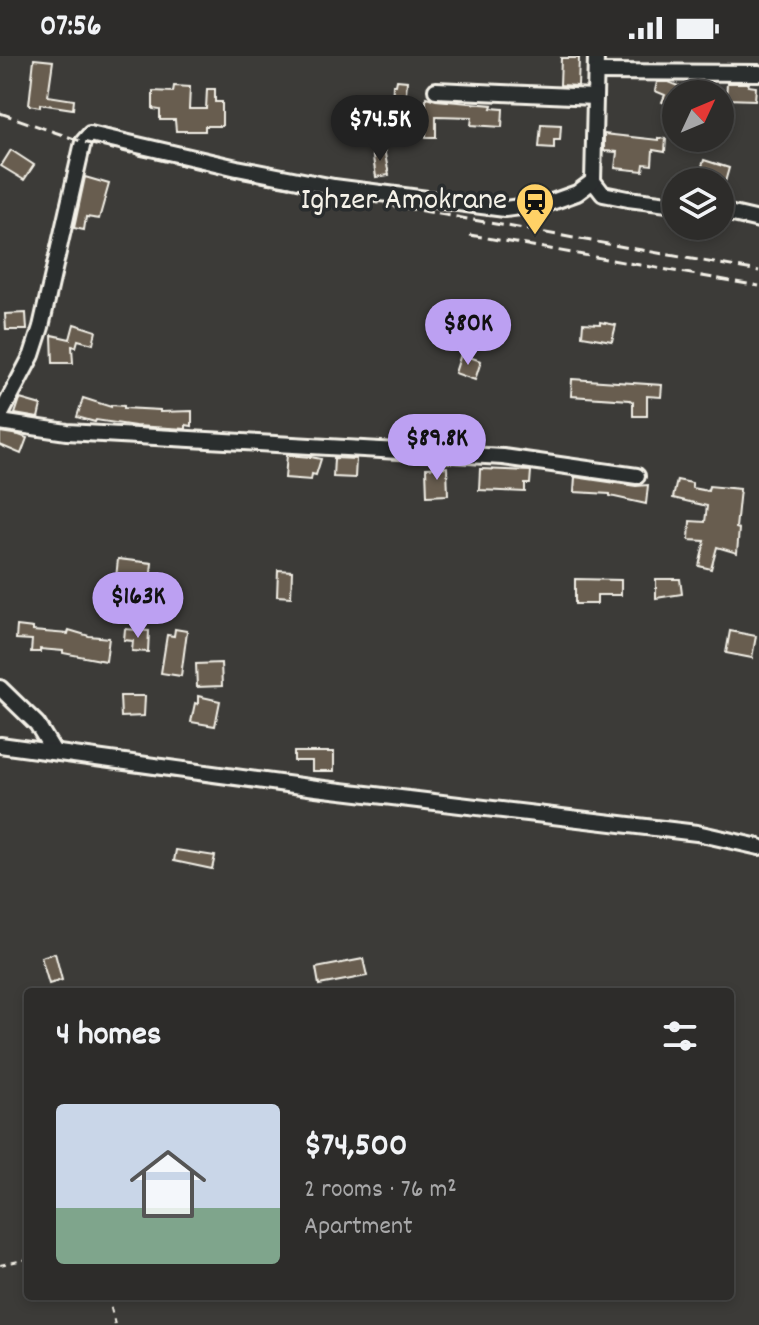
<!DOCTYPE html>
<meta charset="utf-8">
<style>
:root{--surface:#2d2c2a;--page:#353432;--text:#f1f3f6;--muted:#a7a7a8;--line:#484847;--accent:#bca0f2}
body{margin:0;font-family:Dekko,sans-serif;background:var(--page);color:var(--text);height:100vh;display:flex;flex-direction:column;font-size:30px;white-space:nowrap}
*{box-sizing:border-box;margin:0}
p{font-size:26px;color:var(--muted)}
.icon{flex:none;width:44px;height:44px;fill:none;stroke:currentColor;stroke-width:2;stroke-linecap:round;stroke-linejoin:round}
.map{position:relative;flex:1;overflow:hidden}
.panel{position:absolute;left:24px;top:932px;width:710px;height:312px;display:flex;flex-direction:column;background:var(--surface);border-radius:8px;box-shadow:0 4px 12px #0003,0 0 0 2px var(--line)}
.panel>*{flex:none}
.needle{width:52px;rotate:46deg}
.fabs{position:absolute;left:662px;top:24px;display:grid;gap:16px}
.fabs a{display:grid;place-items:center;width:72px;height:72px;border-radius:50%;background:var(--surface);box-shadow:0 4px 12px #0003,0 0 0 2px var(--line);font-size:40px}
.price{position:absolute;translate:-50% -68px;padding:0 18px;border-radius:28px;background:var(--accent);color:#111;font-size:26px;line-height:52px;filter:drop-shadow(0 2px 4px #0008)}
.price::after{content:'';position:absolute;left:50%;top:48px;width:24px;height:18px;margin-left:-12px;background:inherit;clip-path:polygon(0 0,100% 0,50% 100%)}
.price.on{background:#222;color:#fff}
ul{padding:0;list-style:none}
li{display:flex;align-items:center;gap:24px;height:200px;padding:0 32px}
li span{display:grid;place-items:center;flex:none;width:224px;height:160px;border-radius:8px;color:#555}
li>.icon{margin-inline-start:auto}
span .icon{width:96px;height:96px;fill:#fffc;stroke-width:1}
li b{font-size:34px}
h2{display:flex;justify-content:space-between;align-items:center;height:96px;padding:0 32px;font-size:34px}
.status{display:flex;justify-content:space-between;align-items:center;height:56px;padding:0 40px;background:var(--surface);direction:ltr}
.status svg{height:22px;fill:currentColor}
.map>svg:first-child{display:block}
.building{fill:#675d4f;stroke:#f4f1e8;stroke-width:2}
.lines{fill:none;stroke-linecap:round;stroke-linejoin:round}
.minor-casing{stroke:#f4f1e8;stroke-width:20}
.path{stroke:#f4f1e8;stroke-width:2;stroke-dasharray:6 6;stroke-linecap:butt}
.minor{stroke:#2a2d2e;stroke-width:14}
.rail{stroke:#f4f1e8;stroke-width:3;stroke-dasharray:12 6;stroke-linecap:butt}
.labels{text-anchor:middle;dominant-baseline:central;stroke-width:7;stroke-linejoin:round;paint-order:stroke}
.poi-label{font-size:32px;fill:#f4f1e8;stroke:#2a2d2e;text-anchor:end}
</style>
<div class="status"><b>07:56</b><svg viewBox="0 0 49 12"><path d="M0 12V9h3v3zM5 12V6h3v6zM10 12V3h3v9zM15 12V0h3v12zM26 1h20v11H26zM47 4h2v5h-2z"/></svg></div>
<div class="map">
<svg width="759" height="1269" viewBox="0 0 759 1269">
<rect width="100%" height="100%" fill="#3c3b38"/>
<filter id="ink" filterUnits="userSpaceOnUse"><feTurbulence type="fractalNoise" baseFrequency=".0125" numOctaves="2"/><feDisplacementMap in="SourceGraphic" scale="16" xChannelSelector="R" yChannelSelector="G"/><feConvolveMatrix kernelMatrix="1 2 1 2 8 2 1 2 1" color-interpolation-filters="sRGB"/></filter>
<g filter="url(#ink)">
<!-- building -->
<g class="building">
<polygon points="561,2 579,2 578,30 560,29"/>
<polygon points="34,3 53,5 48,40 74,44 73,53 40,48 40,51 29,49"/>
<polygon points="397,24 407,25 405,50 392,49 393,29 396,29"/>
<polygon points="657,26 668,26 698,38 676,38 676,51 662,46 665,39 655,35"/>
<polygon points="727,27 749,27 748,30 756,31 755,44 726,43"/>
<polygon points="174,30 190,31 189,53 206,53 207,33 215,33 215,46 222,46 222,70 205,70 205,75 176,75 175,64 160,64 160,54 153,53 153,35 173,36"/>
<polygon points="426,41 436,44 492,49 491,52 503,53 502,71 471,69 472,61 436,60 436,81 426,81"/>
<polygon points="354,44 355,52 381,52 382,70 342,71 341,45"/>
<polygon points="541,68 561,69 560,84 554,84 554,92 539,91"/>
<polygon points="604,78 658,84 658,82 666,83 665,96 653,94 652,109 644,108 643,115 615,112 617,96 604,95"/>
<polygon points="384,93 389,119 376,121 372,95"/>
<polygon points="11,94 34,109 24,124 1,110"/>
<polygon points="704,104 729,112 725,126 697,126"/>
<polygon points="85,121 109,128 99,163 86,161 84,174 74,172"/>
<polygon points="26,257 27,274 6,274 5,258"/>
<polygon points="600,266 616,269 612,285 582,280 583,267 600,268"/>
<polygon points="74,268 96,275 93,288 78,284 76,291 72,290 73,307 53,307 52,279 70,283"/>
<polygon points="461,298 481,305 475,324 455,317"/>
<polygon points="572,323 662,329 661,341 647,340 647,360 633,360 633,346 630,344 571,340"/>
<polygon points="83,342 111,351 111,349 124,350 124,352 160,354 160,356 192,355 192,370 186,369 186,373 135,370 96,364 95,366 77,361"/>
<polygon points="20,343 41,349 38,362 15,358"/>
<polygon points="0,376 19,379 27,382 21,398 0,389"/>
<polygon points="287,399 311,401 321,403 316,419 312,418 311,424 285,422"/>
<polygon points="334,402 356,403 355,422 333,421"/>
<polygon points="447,411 448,439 427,440 426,412"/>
<polygon points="480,413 531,415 530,428 525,428 525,436 479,434"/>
<polygon points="575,421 636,430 648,429 646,448 610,440 610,438 574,436"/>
<polygon points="677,424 692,427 692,432 708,435 709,430 740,433 736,472 739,473 737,497 717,491 711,513 699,510 705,485 689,484 690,465 705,466 707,450 673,442"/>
<polygon points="118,503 152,507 150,526 116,522"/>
<polygon points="278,514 292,515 291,541 277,540"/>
<polygon points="575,523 621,524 621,539 597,539 597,548 575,548"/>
<polygon points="656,523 680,523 682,538 656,542"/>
<polygon points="17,570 33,572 33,575 68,578 69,574 89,580 109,582 106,605 63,597 63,595 40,593 40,596 31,596 32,584 16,583"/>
<polygon points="125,573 149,575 148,596 132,595 133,585 124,584"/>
<polygon points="175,573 187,575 181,620 161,617 167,579 174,580"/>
<polygon points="730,575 756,580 752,602 726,597"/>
<polygon points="221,607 222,630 197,631 196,608"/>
<polygon points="120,640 145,640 144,660 121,661"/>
<polygon points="198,640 220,645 215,670 191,666 195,647 198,648"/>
<polygon points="294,696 334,696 334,715 312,715 312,705 294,705"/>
<polygon points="176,794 215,800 212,813 174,805"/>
<polygon points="55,897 62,924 49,928 41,901"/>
<polygon points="363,903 367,920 319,929 316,912"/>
</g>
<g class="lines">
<defs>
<g id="minor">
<polyline points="596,0 593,125 603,138 628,143 676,149"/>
<polyline points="596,16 759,17"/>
<polyline points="436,34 595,41"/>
<polyline points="720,155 759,164"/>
<polyline points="0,360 32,299 41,271 83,86 90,78 237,112 334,131 505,153 549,147 577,137 593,125"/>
<polyline points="0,366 67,376 503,401 637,420"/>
<polyline points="0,632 37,668 54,696"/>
<polyline points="0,689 316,732 697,777 759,791"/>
</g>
</defs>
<!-- minor casing -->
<use href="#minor" class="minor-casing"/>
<!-- path -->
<g class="path">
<polyline points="0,1209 28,1203"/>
<polyline points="108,1240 115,1269"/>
</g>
<!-- minor -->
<use href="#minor" class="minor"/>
<!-- rail -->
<g class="rail">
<polyline points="0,57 83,86 238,122 759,215"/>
<polyline points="470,179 759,230"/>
</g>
</g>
</g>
<!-- icons -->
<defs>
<symbol id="station-pin" viewBox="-11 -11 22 30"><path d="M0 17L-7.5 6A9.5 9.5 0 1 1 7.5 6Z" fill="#ffd166" stroke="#2a2d2e"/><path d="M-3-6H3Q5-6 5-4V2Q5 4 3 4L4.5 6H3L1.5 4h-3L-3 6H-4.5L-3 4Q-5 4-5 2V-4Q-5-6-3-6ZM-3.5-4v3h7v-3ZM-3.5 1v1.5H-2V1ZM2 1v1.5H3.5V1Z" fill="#111"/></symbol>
</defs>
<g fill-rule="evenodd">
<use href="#station-pin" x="513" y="124" width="44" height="60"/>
</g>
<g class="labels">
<!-- poi labels -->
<g class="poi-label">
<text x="507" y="146">Ighzer Amokrane</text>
</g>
</g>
</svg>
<div class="fabs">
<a><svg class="needle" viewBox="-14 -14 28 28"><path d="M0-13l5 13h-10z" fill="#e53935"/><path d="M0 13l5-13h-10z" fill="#a7a7a8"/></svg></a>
<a><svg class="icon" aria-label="layers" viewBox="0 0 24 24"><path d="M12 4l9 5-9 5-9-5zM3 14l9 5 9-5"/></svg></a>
</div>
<b class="price on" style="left:380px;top:107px">$74.5K</b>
<b class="price" style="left:468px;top:311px">$80K</b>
<b class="price" style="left:437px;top:426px">$89.8K</b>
<b class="price" style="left:138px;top:584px">$163K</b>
<section class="panel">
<h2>4 homes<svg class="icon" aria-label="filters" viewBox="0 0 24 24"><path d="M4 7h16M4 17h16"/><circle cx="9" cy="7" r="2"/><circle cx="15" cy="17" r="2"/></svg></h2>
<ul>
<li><span style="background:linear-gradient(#c9d6e8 65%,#7fa58c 0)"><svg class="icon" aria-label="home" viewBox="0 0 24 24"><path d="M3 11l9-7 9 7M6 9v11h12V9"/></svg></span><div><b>$74,500</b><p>2 rooms · 76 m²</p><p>Apartment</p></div></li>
</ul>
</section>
</div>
